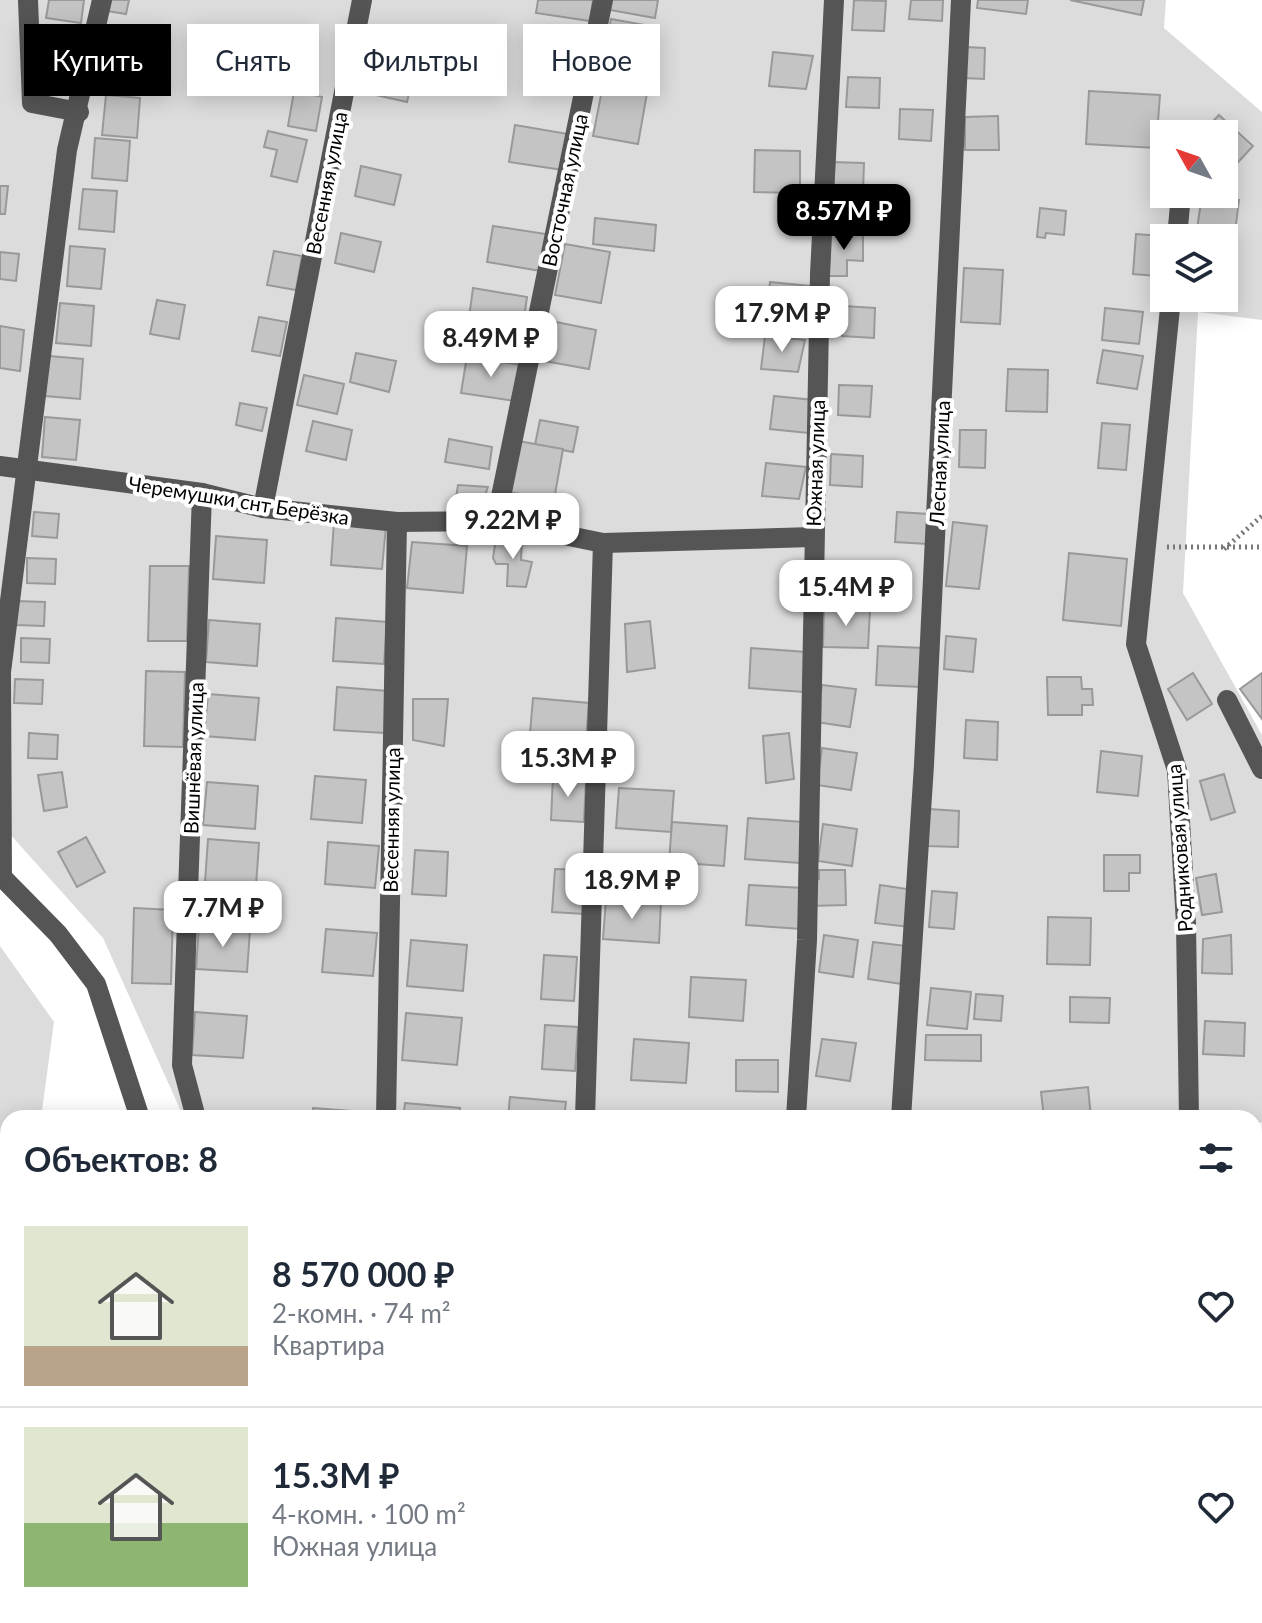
<!DOCTYPE html>
<html lang="ru">
<meta charset="utf-8">
<style>
:root{--surface:#fff;--page:#f6f6f7;--text:#1f2937;--muted:#747a83;--line:#e0e1e3;--accent:#000}
body{margin:0;font-family:Lato,sans-serif;background:var(--page);color:var(--text);height:100vh;display:flex;flex-direction:column;font-size:30px;white-space:nowrap}
*{box-sizing:border-box;margin:0}
p{font-size:26px;color:var(--muted)}
.icon{flex:none;width:44px;height:44px;fill:none;stroke:currentColor;stroke-width:2;stroke-linecap:round;stroke-linejoin:round}
.map{position:relative;flex:1;overflow:hidden}
.drawer{position:absolute;left:0px;top:1110px;width:1262px;height:514px;display:flex;flex-direction:column;background:var(--surface);border-radius:24px 24px 0 0;box-shadow:0 4px 20px #0003}
.drawer>*{flex:none}
.top-card{position:absolute;left:24px;top:24px;width:800px;height:72px;display:flex;gap:16px}
.needle{width:52px;rotate:310deg}
.buttons{position:absolute;left:1150px;top:120px;display:grid;gap:16px}
.buttons a{display:grid;place-items:center;width:88px;height:88px;border-radius:0px;background:var(--surface);box-shadow:0 4px 20px #0003;font-size:40px}
.price{position:absolute;translate:-50% -68px;padding:0 18px;border-radius:16px;background:#fff;color:#222;font-size:26px;line-height:52px;filter:drop-shadow(0 2px 4px #0008)}
.price::after{content:'';position:absolute;left:50%;top:48px;width:24px;height:18px;margin-left:-12px;background:inherit;clip-path:polygon(0 0,100% 0,50% 100%)}
.price.selected{background:var(--accent);color:#fff}
ul{padding:0;list-style:none}
li{display:flex;align-items:center;gap:24px;height:200px;padding:0 24px}
li+li{border-top:2px solid var(--line)}
li span{display:grid;place-items:center;flex:none;width:224px;height:160px;border-radius:0px;color:#555}
li>.icon{margin-inline-start:auto}
span .icon{width:96px;height:96px;fill:#fffc;stroke-width:1}
li b{font-size:34px}
h2{display:flex;justify-content:space-between;align-items:center;height:96px;padding:0 24px;font-size:34px}
.chip{padding:0 28px;border-radius:0px;background:var(--surface);box-shadow:0 4px 20px #0003;font-size:28px;line-height:72px}
.chip.selected{background:var(--accent);color:#fff}
.map>svg:first-child{display:block}
.green{fill:#dcdcdc;fill-rule:evenodd}
.building{fill:#c4c4c4;stroke:#999;stroke-width:2}
.lines{fill:none;stroke-linecap:round;stroke-linejoin:round}
.path{stroke:#777;stroke-width:5;stroke-dasharray:2 4;stroke-linecap:butt}
.minor{stroke:#555;stroke-width:20}
.labels{text-anchor:middle;dominant-baseline:central;stroke-width:8;stroke-linejoin:round;paint-order:stroke}
.street-label{font-size:20px;fill:#000;stroke:#fff}
</style>
<div class="map">
<svg width="1262" height="1623" viewBox="0 0 1262 1623">
<rect width="100%" height="100%" fill="#fff"/>
<!-- green -->
<g class="green">
<path d="M0 0H1166L1164 28 1262 112V320L1198 312 1183 593 1262 735V1122L1254 1125V1118H184L103 938 0 823ZM1164 134H1224V194H1164ZM1164 238H1224V298H1164Z"/>
<polygon points="0,946 54,1022 41,1118 8,1118 8,1616 15,1616 15,1623 0,1623"/>
</g>
<!-- building -->
<g class="building">
<polygon points="49,0 84,0 81,23 46,18"/>
<polygon points="109,0 129,0 126,14 107,11"/>
<polygon points="538,0 593,0 590,21 536,13"/>
<polygon points="611,0 658,0 655,18 610,10"/>
<polygon points="854,0 886,1 884,31 852,30"/>
<polygon points="911,0 943,0 942,21 909,19"/>
<polygon points="978,0 1028,0 1026,14 977,8"/>
<polygon points="1070,0 1144,0 1141,15"/>
<polygon points="611,19 656,27 646,78 601,70"/>
<polygon points="110,26 137,32 131,57 105,51"/>
<polygon points="535,39 589,47 583,84 529,75"/>
<polygon points="966,47 985,48 984,79 964,78"/>
<polygon points="773,52 813,56 806,89 769,86"/>
<polygon points="374,63 414,72 407,102 367,93"/>
<polygon points="848,77 880,78 879,108 846,107"/>
<polygon points="603,85 647,93 638,144 593,136"/>
<polygon points="294,91 322,97 316,131 288,126"/>
<polygon points="1089,91 1160,95 1156,148 1086,144"/>
<polygon points="106,95 140,98 137,138 102,135"/>
<polygon points="900,109 933,110 931,141 899,139"/>
<polygon points="1219,115 1253,146 1228,173 1224,168 1224,134 1201,134"/>
<polygon points="998,116 999,150 965,150 965,117"/>
<polygon points="515,125 568,134 563,170 509,162"/>
<polygon points="268,131 307,140 297,182 271,176 277,150 264,147"/>
<polygon points="95,138 130,141 127,181 92,178"/>
<polygon points="755,150 800,151 800,193 754,192"/>
<polygon points="830,162 864,163 863,192 829,191"/>
<polygon points="361,166 401,175 394,205 355,196"/>
<polygon points="0,186 8,186 5,214 0,214"/>
<polygon points="83,189 117,191 114,232 79,229"/>
<polygon points="1202,196 1239,200 1234,240 1196,235"/>
<polygon points="1040,208 1066,211 1064,235 1046,233 1045,238 1037,237"/>
<polygon points="595,218 656,225 654,251 593,244"/>
<polygon points="493,226 546,234 541,271 487,262"/>
<polygon points="830,232 863,233 863,261 847,260 847,276 829,276"/>
<polygon points="341,233 381,242 374,272 335,263"/>
<polygon points="1136,234 1160,236 1157,276 1133,274"/>
<polygon points="565,244 610,252 601,303 555,295"/>
<polygon points="70,246 105,249 101,289 67,286"/>
<polygon points="274,251 302,256 296,290 267,285"/>
<polygon points="0,252 19,254 16,281 0,279"/>
<polygon points="964,268 1003,270 1000,324 961,322"/>
<polygon points="770,282 810,286 804,319 766,316"/>
<polygon points="473,288 527,297 522,333 468,325"/>
<polygon points="157,300 185,305 179,339 150,334"/>
<polygon points="60,303 94,306 91,346 56,343"/>
<polygon points="843,306 875,308 874,338 842,336"/>
<polygon points="1105,308 1143,312 1139,344 1102,340"/>
<polygon points="259,317 287,322 280,356 252,351"/>
<polygon points="551,321 596,330 589,369 544,361"/>
<polygon points="0,326 24,330 20,371 0,368"/>
<polygon points="765,336 805,340 798,372 761,369"/>
<polygon points="1103,350 1143,356 1137,389 1097,383"/>
<polygon points="356,353 396,361 389,392 350,382"/>
<polygon points="49,356 83,359 80,399 45,396"/>
<polygon points="467,356 521,365 515,401 461,393"/>
<polygon points="1008,369 1048,370 1047,412 1006,411"/>
<polygon points="304,375 344,384 337,414 297,405"/>
<polygon points="839,385 872,386 870,417 838,415"/>
<polygon points="774,396 814,400 808,433 770,429"/>
<polygon points="240,403 267,408 262,431 236,425"/>
<polygon points="45,417 80,420 76,460 42,457"/>
<polygon points="540,420 578,427 573,452 535,445"/>
<polygon points="313,421 352,430 346,460 306,451"/>
<polygon points="1102,423 1130,425 1126,470 1098,468"/>
<polygon points="960,430 986,430 985,468 959,467"/>
<polygon points="449,439 492,447 489,469 445,462"/>
<polygon points="518,441 563,449 554,500 509,492"/>
<polygon points="831,454 863,456 862,487 830,485"/>
<polygon points="766,463 806,467 799,499 762,496"/>
<polygon points="458,485 488,487 480,509 465,517 453,517"/>
<polygon points="34,512 59,514 57,538 32,536"/>
<polygon points="897,512 929,514 927,544 895,542"/>
<polygon points="334,522 386,526 382,569 331,565"/>
<polygon points="953,522 987,526 979,589 946,586"/>
<polygon points="216,536 267,540 264,583 213,579"/>
<polygon points="496,538 522,540 521,560 532,562 526,587 507,586 508,564 496,564 493,558"/>
<polygon points="412,542 467,546 463,593 407,588"/>
<polygon points="1069,553 1127,559 1121,626 1063,620"/>
<polygon points="27,558 56,559 55,584 27,583"/>
<polygon points="832,561 864,563 862,593 830,591"/>
<polygon points="150,566 189,566 187,641 148,641"/>
<polygon points="17,601 45,602 44,626 16,625"/>
<polygon points="824,608 870,610 868,648 823,647"/>
<polygon points="336,618 387,622 384,664 333,661"/>
<polygon points="209,620 260,624 257,666 206,662"/>
<polygon points="650,621 655,668 627,672 625,624"/>
<polygon points="946,636 976,639 973,672 944,669"/>
<polygon points="21,638 50,639 49,663 21,662"/>
<polygon points="878,646 924,648 922,687 876,685"/>
<polygon points="751,648 806,652 804,692 749,688"/>
<polygon points="146,671 185,672 183,747 144,746"/>
<polygon points="1193,673 1212,704 1187,720 1168,689"/>
<polygon points="1262,673 1262,719 1240,689"/>
<polygon points="1047,677 1081,677 1082,689 1092,689 1093,705 1082,705 1082,715 1048,715"/>
<polygon points="15,679 43,680 42,704 14,703"/>
<polygon points="822,685 856,689 850,727 816,722"/>
<polygon points="337,687 388,691 385,733 334,730"/>
<polygon points="208,694 259,698 255,740 204,736"/>
<polygon points="533,698 589,703 585,750 529,745"/>
<polygon points="413,699 448,699 444,746 413,740"/>
<polygon points="966,720 998,722 997,760 964,758"/>
<polygon points="29,733 58,735 57,759 28,758"/>
<polygon points="789,733 794,779 766,783 763,736"/>
<polygon points="822,748 857,753 851,790 817,785"/>
<polygon points="1101,751 1142,756 1138,796 1097,792"/>
<polygon points="62,772 67,807 44,811 38,775"/>
<polygon points="1224,774 1235,812 1211,820 1200,781"/>
<polygon points="315,776 366,780 362,823 311,819"/>
<polygon points="553,776 586,778 584,822 551,820"/>
<polygon points="207,782 258,786 255,829 203,825"/>
<polygon points="619,788 674,791 671,832 616,828"/>
<polygon points="929,809 959,811 958,847 927,846"/>
<polygon points="748,818 803,822 800,863 745,859"/>
<polygon points="672,822 727,826 724,866 669,862"/>
<polygon points="823,824 857,829 852,866 818,861"/>
<polygon points="86,837 105,872 77,887 58,852"/>
<polygon points="208,839 259,843 256,886 205,882"/>
<polygon points="328,842 379,846 375,888 325,884"/>
<polygon points="415,850 448,852 446,896 412,894"/>
<polygon points="1104,855 1140,855 1140,873 1129,873 1129,891 1104,891"/>
<polygon points="555,869 588,870 585,914 552,912"/>
<polygon points="819,870 845,870 846,905 810,906 810,879 819,879"/>
<polygon points="1216,874 1222,912 1202,915 1196,878"/>
<polygon points="749,885 804,888 801,929 746,925"/>
<polygon points="880,885 914,890 909,927 875,923"/>
<polygon points="932,891 957,893 954,929 929,927"/>
<polygon points="606,899 661,902 659,943 603,939"/>
<polygon points="134,908 173,910 171,984 132,983"/>
<polygon points="1048,917 1091,918 1090,965 1047,964"/>
<polygon points="199,926 250,930 247,972 196,969"/>
<polygon points="326,929 377,933 373,976 322,972"/>
<polygon points="824,935 858,940 853,977 819,972"/>
<polygon points="1231,935 1232,974 1202,973 1203,939"/>
<polygon points="411,940 467,945 463,991 407,986"/>
<polygon points="873,942 907,946 902,984 868,979"/>
<polygon points="544,955 577,957 574,1001 541,999"/>
<polygon points="691,977 746,980 743,1021 689,1017"/>
<polygon points="931,988 971,992 967,1029 927,1025"/>
<polygon points="976,994 1003,996 1001,1021 974,1019"/>
<polygon points="1070,997 1110,998 1109,1023 1070,1022"/>
<polygon points="195,1012 247,1016 243,1058 192,1055"/>
<polygon points="406,1013 462,1018 457,1065 402,1060"/>
<polygon points="1205,1021 1245,1023 1244,1056 1203,1054"/>
<polygon points="545,1025 578,1027 575,1071 542,1069"/>
<polygon points="926,1035 981,1035 981,1061 925,1060"/>
<polygon points="634,1039 689,1043 686,1083 631,1080"/>
<polygon points="822,1039 856,1043 850,1081 816,1076"/>
<polygon points="736,1060 778,1060 778,1092 736,1091"/>
<polygon points="1088,1087 1091,1118 1044,1118 1041,1092"/>
<polygon points="510,1097 566,1102 564,1118 508,1118"/>
<polygon points="405,1103 460,1108 459,1118 403,1118"/>
<polygon points="313,1108 364,1112 364,1118 312,1118"/>
<polygon points="1254,1526 1262,1533 1262,1622 1255,1614 1259,1610 1254,1605"/>
<polygon points="521,1616 528,1616 533,1623 510,1623"/>
<polygon points="873,1616 949,1616 949,1623 874,1623"/>
</g>
<g class="lines">
<!-- path -->
<g class="path">
<polyline points="1167,547 1262,547"/>
<polyline points="1224,549 1262,516"/>
</g>
<!-- minor -->
<g class="minor">
<polyline points="28,0 32,103 79,112"/>
<polyline points="1177,238 1181,194"/>
<polyline points="1171,298 1136,644 1177,770 1186,924 1189,1118"/>
<polyline points="0,466 202,493 263,508 397,522 496,521 603,543 813,537"/>
<polyline points="263,508 362,0"/>
<polyline points="496,521 603,0"/>
<polyline points="1227,700 1262,769"/>
<polyline points="0,875 58,934 96,984 140,1118"/>
<polyline points="2,877 1,672 67,150 102,0"/>
<polyline points="196,1118 182,1065 202,493"/>
<polyline points="386,1118 397,522"/>
<polyline points="585,1118 603,543"/>
<polyline points="796,1118 807,940 820,274 834,0"/>
<polyline points="901,1118 924,765 961,0"/>
<polyline points="1254,1146 1262,1144"/>
<polyline points="1254,1213 1262,1212"/>
<polyline points="1254,1363 1262,1373"/>
<polyline points="1254,1461 1262,1469"/>
<polyline points="353,1616 357,1623"/>
<polyline points="811,1616 811,1623"/>
<polyline points="977,1616 977,1623"/>
<polyline points="1199,1616 1205,1623"/>
</g>
</g>
<g class="labels">
<!-- street labels -->
<g class="street-label">
<text transform="translate(326 183) rotate(-79)">Весенняя улица</text>
<text transform="translate(564 190) rotate(-78)">Восточная улица</text>
<text transform="translate(815 463) rotate(-88)">Южная улица</text>
<text transform="translate(939 463) rotate(-87)">Лесная улица</text>
<text transform="translate(239 500) rotate(9)">Черемушки снт Берёзка</text>
<text transform="translate(193 758) rotate(-88)">Вишнёвая улица</text>
<text transform="translate(391 820) rotate(-89)">Весенняя улица</text>
<text transform="translate(1179 848) rotate(-94)">Родниковая улица</text>
</g>
</g>
</svg>
<div class="buttons">
<a><svg class="needle" viewBox="-14 -14 28 28"><path d="M0-13l5 13h-10z" fill="#e53935"/><path d="M0 13l5-13h-10z" fill="#747a83"/></svg></a>
<a><svg class="icon" aria-label="layers" viewBox="0 0 24 24"><path d="M12 4l9 5-9 5-9-5zM3 14l9 5 9-5"/></svg></a>
</div>
<b class="price selected" style="left:844px;top:252px">8.57M ₽</b>
<b class="price" style="left:782px;top:354px">17.9M ₽</b>
<b class="price" style="left:491px;top:379px">8.49M ₽</b>
<b class="price" style="left:513px;top:561px">9.22M ₽</b>
<b class="price" style="left:846px;top:628px">15.4M ₽</b>
<b class="price" style="left:568px;top:799px">15.3M ₽</b>
<b class="price" style="left:632px;top:921px">18.9M ₽</b>
<b class="price" style="left:223px;top:949px">7.7M ₽</b>
<div class="top-card">
<a class="chip selected">Купить</a>
<a class="chip">Снять</a>
<a class="chip">Фильтры</a>
<a class="chip">Новое</a>
</div>
<section class="drawer">
<h2>Объектов: 8<svg class="icon" aria-label="filters" viewBox="0 0 24 24"><path d="M4 7h16M4 17h16"/><circle cx="9" cy="7" r="2"/><circle cx="15" cy="17" r="2"/></svg></h2>
<ul>
<li><span style="background:linear-gradient(#dfe7d0 75%,#b9a48a 0)"><svg class="icon" aria-label="home" viewBox="0 0 24 24"><path d="M3 11l9-7 9 7M6 9v11h12V9"/></svg></span><div><b>8 570 000 ₽</b><p>2-комн. · 74 m²</p><p>Квартира</p></div><svg class="icon" aria-label="heart" viewBox="0 0 24 24"><path d="M12 20l-8-8c-3-5 5-10 8-4 3-6 11-1 8 4z"/></svg></li>
<li><span style="background:linear-gradient(#dfe7d0 60%,#8fb573 0)"><svg class="icon" aria-label="home" viewBox="0 0 24 24"><path d="M3 11l9-7 9 7M6 9v11h12V9"/></svg></span><div><b>15.3M ₽</b><p>4-комн. · 100 m²</p><p>Южная улица</p></div><svg class="icon" aria-label="heart" viewBox="0 0 24 24"><path d="M12 20l-8-8c-3-5 5-10 8-4 3-6 11-1 8 4z"/></svg></li>
</ul>
</section>
</div>
